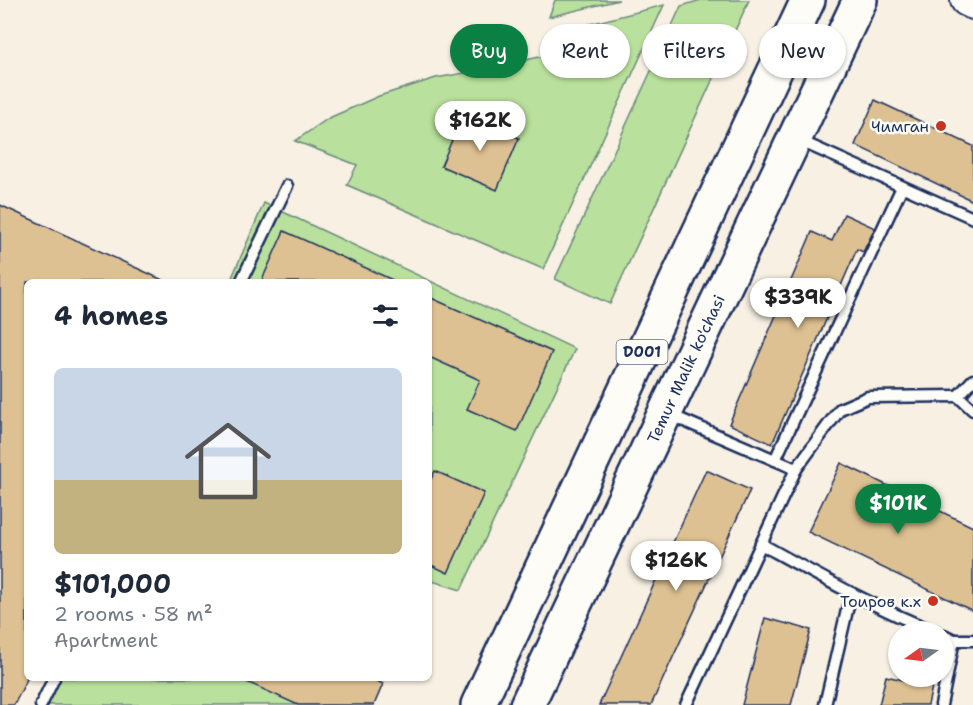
<!DOCTYPE html>
<meta charset="utf-8">
<style>
:root{--surface:#fff;--page:#f2f2f3;--text:#1f2937;--muted:#747a83;--accent:#0b8043}
body{margin:0;font-family:"Shantell Sans",sans-serif;background:var(--page);color:var(--text);height:100vh;display:flex;flex-direction:column;font-size:22px;white-space:nowrap}
*{box-sizing:border-box;margin:0}
p{font-size:20px;color:var(--muted)}
.icon{flex:none;width:33px;height:33px;fill:none;stroke:currentColor;stroke-width:2;stroke-linecap:round;stroke-linejoin:round}
.map{position:relative;flex:1;overflow:hidden}
.sheet{position:absolute;left:24px;top:279px;width:408px;height:402px;display:flex;flex-direction:column;background:var(--surface);border-radius:9px;box-shadow:0 2px 4px #0004}
.sheet>*{flex:none}
.banner{position:absolute;left:450px;top:24px;width:432px;height:54px;display:flex;gap:12px}
.needle{width:39px;rotate:256deg}
.buttons{position:absolute;left:888px;top:621px;display:grid;gap:12px}
.buttons a{display:grid;place-items:center;width:66px;height:66px;border-radius:50%;background:var(--surface);box-shadow:0 2px 4px #0004;font-size:30px}
.price{position:absolute;translate:-50% -51px;padding:0 14px;border-radius:21px;background:#fff;color:#222;font-size:20px;line-height:39px;filter:drop-shadow(0 2px 3px #0008)}
.price::after{content:'';position:absolute;left:50%;top:36px;width:18px;height:14px;margin-left:-9px;background:inherit;clip-path:polygon(0 0,100% 0,50% 100%)}
.price.selected{background:var(--accent);color:#fff}
ul{padding:0;list-style:none}
li{display:grid;align-content:center;gap:12px;height:318px;padding:0 30px}
li span{display:grid;place-items:center;height:186px;border-radius:9px;color:#555}
li>.icon{margin-inline-start:auto}
span .icon{width:108px;height:108px;fill:#fffc;stroke-width:1}
li b{font-size:26px}
h2{display:flex;justify-content:space-between;align-items:center;height:72px;padding:0 30px;font-size:26px}
.pill{padding:0 21px;border-radius:27px;background:var(--surface);box-shadow:0 2px 4px #0004;font-size:21px;line-height:54px}
.pill.selected{background:var(--accent);color:#fff}
.map>svg:first-child{display:block}
.green{fill:#b9e09c;stroke:#6a887d;stroke-width:1.5}
.building{fill:#dec192;stroke:#1b2f5e;stroke-width:1.5}
.lines{fill:none;stroke-linecap:round;stroke-linejoin:round}
.lane-casing{stroke:#1b2f5e;stroke-width:15}
.primary-casing{stroke:#1b2f5e;stroke-width:36}
.highway-casing{stroke:#1b2f5e;stroke-width:38}
.lane{stroke:#fdfcf7;stroke-width:10}
.primary{stroke:#fdfcf7;stroke-width:32}
.highway{stroke:#fdfcf7;stroke-width:33}
.poi-dot{fill:#c8321e;stroke:#fdfcf7;stroke-width:2}
.labels{text-anchor:middle;dominant-baseline:central;stroke-width:5;stroke-linejoin:round;paint-order:stroke}
.shield{fill:#fdfcf7;stroke:#5f6c8c;stroke-width:1.5}
.shield-label{font-size:15px;font-weight:bold;fill:#1b2f5e}
.poi-label{font-size:16px;fill:#1b2f5e;stroke:#fdfcf7;text-anchor:end}
.street-label{font-size:16px;fill:#1b2f5e;stroke:#fdfcf7}
</style>
<div class="map">
<svg width="973" height="705" viewBox="0 0 973 705">
<rect width="100%" height="100%" fill="#f7f0e3"/>
<filter id="ink" filterUnits="userSpaceOnUse"><feTurbulence type="fractalNoise" baseFrequency=".0167" numOctaves="2"/><feDisplacementMap in="SourceGraphic" scale="12" xChannelSelector="R" yChannelSelector="G"/><feConvolveMatrix kernelMatrix="1 2 1 2 8 2 1 2 1" color-interpolation-filters="sRGB"/></filter>
<g filter="url(#ink)">
<!-- green -->
<g class="green">
<polygon points="555,0 619,0 549,17"/>
<polygon points="701,0 749,0 610,304 555,279 681,6"/>
<polygon points="664,5 543,269 347,185 357,165 295,141 329,118 379,96 436,78 510,65 530,59 588,47 582,26"/>
<polygon points="264,203 575,349 461,590 429,580 429,282 230,282"/>
<polygon points="58,678 347,678 335,705 46,705"/>
</g>
<!-- building -->
<g class="building">
<polygon points="875,100 973,146 973,201 855,145"/>
<polygon points="463,114 519,138 497,190 441,166"/>
<polygon points="0,205 167,282 27,282 27,679 14,705 0,705"/>
<polygon points="844,214 875,228 863,252 857,249 772,444 729,424 812,232 832,241"/>
<polygon points="284,231 397,282 261,282"/>
<polygon points="429,297 552,352 517,431 467,409 480,380 429,357"/>
<polygon points="841,463 973,527 973,611 808,532"/>
<polygon points="706,470 750,490 651,705 599,705"/>
<polygon points="435,471 484,493 448,573 429,564 429,483"/>
<polygon points="765,618 811,630 791,705 742,705"/>
<polygon points="886,676 932,687 928,705 879,705"/>
<polygon points="238,678 371,678 383,684 374,705 298,705"/>
</g>
<g class="lines">
<defs>
<g id="lane">
<polyline points="798,140 973,218"/>
<polyline points="241,282 287,186"/>
<polyline points="973,380 958,396 973,410"/>
<polyline points="668,414 796,469 761,544"/>
<polyline points="775,460 902,187"/>
<polyline points="796,469 840,409 868,397 958,396"/>
<polyline points="944,635 954,640 973,640"/>
<polyline points="41,705 54,678"/>
<path d="M686 705 761 544C819 576 875 608 936 632"/>
<polyline points="825,705 851,593"/>
<polyline points="941,705 954,640"/>
</g>
<polyline id="primary" points="967,0 973,3"/>
<g id="highway">
<polyline points="478,705 808,0"/>
<polyline points="527,705 860,0"/>
</g>
</defs>
<!-- lane casing -->
<use href="#lane" class="lane-casing"/>
<!-- primary casing -->
<use href="#primary" class="primary-casing"/>
<!-- highway casing -->
<use href="#highway" class="highway-casing"/>
<!-- lane -->
<use href="#lane" class="lane"/>
<!-- primary -->
<use href="#primary" class="primary"/>
<!-- highway -->
<use href="#highway" class="highway"/>
</g>
</g>
<!-- markers -->
<g class="poi-dot">
<circle cx="941" cy="126" r="6"/>
<circle cx="933" cy="601" r="6"/>
</g>
<g class="labels">
<!-- shield labels -->
<rect class="shield" x="616.5" y="340" width="51" height="24" rx="4.5"/>
<g class="shield-label">
<text x="642" y="352">D001</text>
</g>
<!-- poi labels -->
<g class="poi-label">
<text x="929" y="126">Чимган</text>
<text x="921" y="601">Тоиров к.х</text>
</g>
<!-- street labels -->
<g class="street-label">
<text transform="translate(686 369) rotate(-65)">Temur Malik ko'chasi</text>
</g>
</g>
</svg>
<div class="buttons">
<a><svg class="needle" viewBox="-14 -14 28 28"><path d="M0-13l5 13h-10z" fill="#e53935"/><path d="M0 13l5-13h-10z" fill="#747a83"/></svg></a>
</div>
<b class="price" style="left:480px;top:152px">$162K</b>
<b class="price" style="left:798px;top:329px">$339K</b>
<b class="price selected" style="left:898px;top:535px">$101K</b>
<b class="price" style="left:676px;top:592px">$126K</b>
<div class="banner">
<a class="pill selected">Buy</a>
<a class="pill">Rent</a>
<a class="pill">Filters</a>
<a class="pill">New</a>
</div>
<section class="sheet">
<h2>4 homes<svg class="icon" aria-label="filters" viewBox="0 0 24 24"><path d="M4 7h16M4 17h16"/><circle cx="9" cy="7" r="2"/><circle cx="15" cy="17" r="2"/></svg></h2>
<ul>
<li><span style="background:linear-gradient(#c9d6e8 60%,#c2b280 0)"><svg class="icon" aria-label="home" viewBox="0 0 24 24"><path d="M3 11l9-7 9 7M6 9v11h12V9"/></svg></span><div><b>$101,000</b><p>2 rooms · 58 m²</p><p>Apartment</p></div></li>
</ul>
</section>
</div>
